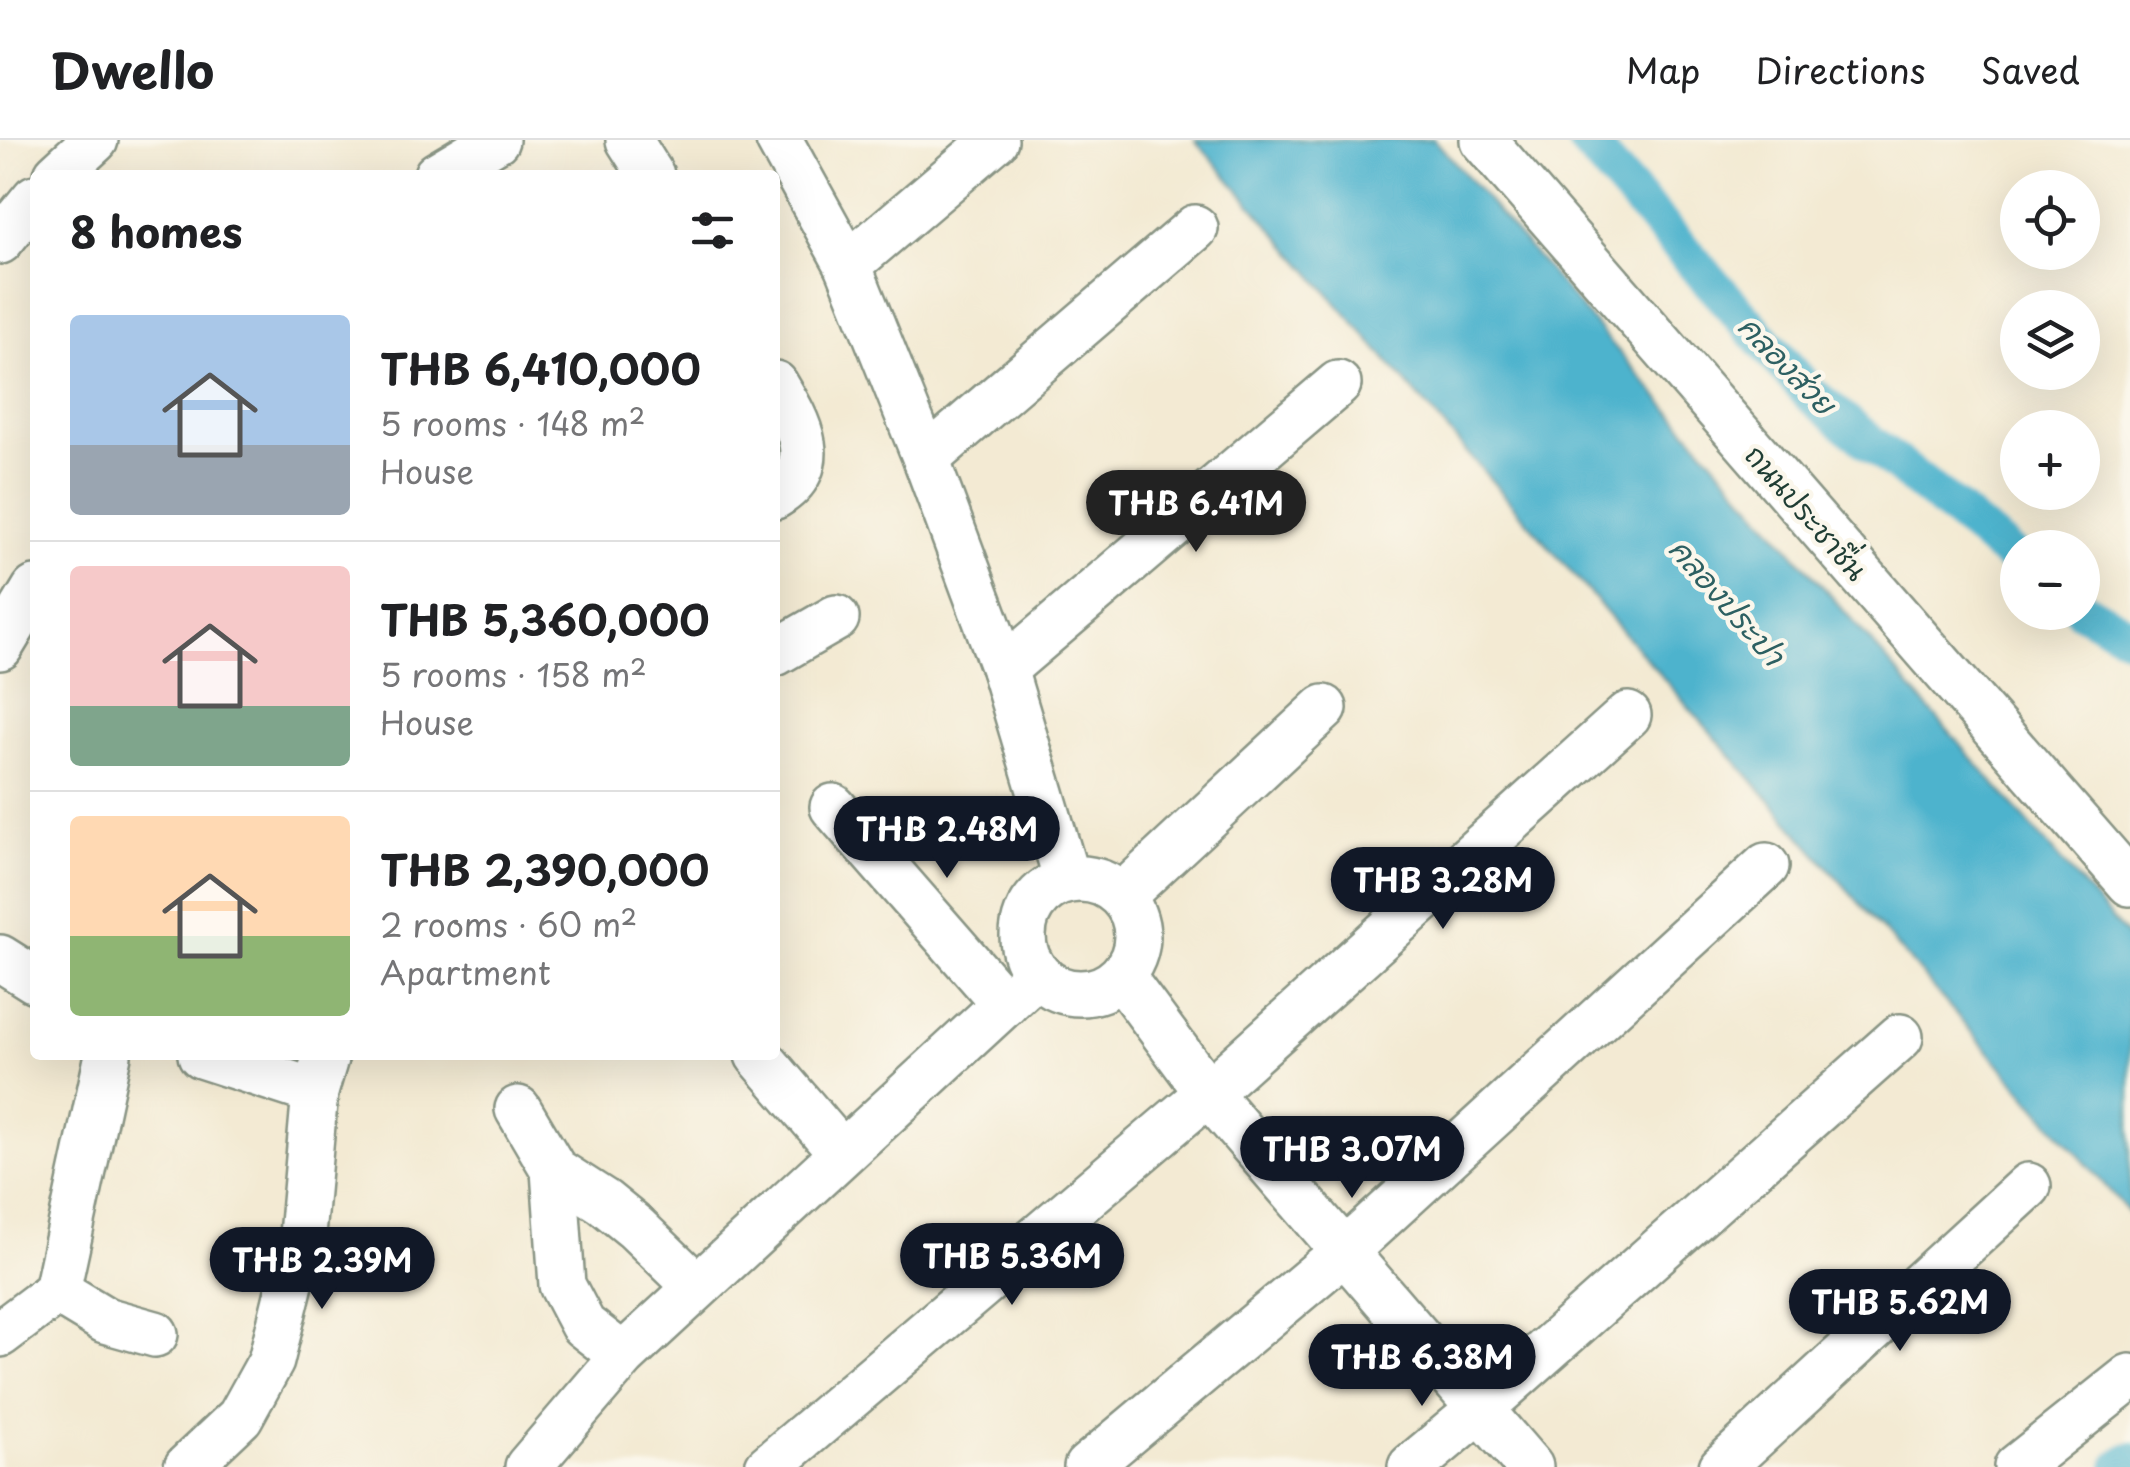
<!DOCTYPE html>
<meta charset="utf-8">
<style>
:root{--surface:#fff;--page:#f6f6f6;--text:#202124;--muted:#757577;--line:#e0e0e0;--accent:#111827}
body{margin:0;font-family:"Playpen Sans","Playpen Sans Thai",sans-serif;background:var(--page);color:var(--text);height:100vh;display:flex;flex-direction:column;font-size:38px;white-space:nowrap}
*{box-sizing:border-box;margin:0}
p{font-size:32px;color:var(--muted)}
.icon{flex:none;width:55px;height:55px;fill:none;stroke:currentColor;stroke-width:2;stroke-linecap:round;stroke-linejoin:round}
.map{position:relative;flex:1;overflow:hidden}
.drawer{position:absolute;left:30px;top:30px;width:750px;height:890px;display:flex;flex-direction:column;background:var(--surface);border-radius:10px;box-shadow:0 10px 40px #0002}
.drawer>*{flex:none}
.buttons{position:absolute;left:2000px;top:30px;display:grid;gap:20px}
.buttons a{display:grid;place-items:center;width:100px;height:100px;border-radius:50%;background:var(--surface);box-shadow:0 10px 40px #0002;font-size:50px}
.price{position:absolute;translate:-50% -85px;padding:0 22px;border-radius:35px;background:var(--accent);color:#fff;font-size:32px;line-height:65px;filter:drop-shadow(0 2px 5px #0008)}
.price::after{content:'';position:absolute;left:50%;top:60px;width:30px;height:22px;margin-left:-15px;background:inherit;clip-path:polygon(0 0,100% 0,50% 100%)}
.price.on{background:#222;color:#fff}
ul{padding:0;list-style:none}
li{display:flex;align-items:center;gap:30px;height:250px;padding:0 40px}
li+li{border-top:2px solid var(--line)}
li span{display:grid;place-items:center;flex:none;width:280px;height:200px;border-radius:10px;color:#555}
li>.icon{margin-inline-start:auto}
span .icon{width:120px;height:120px;fill:#fffc;stroke-width:1}
li b{font-size:42px}
h2{display:flex;justify-content:space-between;align-items:center;height:120px;padding:0 40px;font-size:42px}
header{display:flex;align-items:center;gap:60px;box-sizing:border-box;height:140px;padding:0 50px;background:var(--surface);border-bottom:2px solid var(--line)}
header strong{font-size:48px}
nav{display:flex;gap:55px;margin-inline-start:auto;font-size:35px}
.map>svg:first-child{display:block}
.water{fill:#4eb3cd;stroke:#367880;stroke-width:2.5}
.lines{fill:none;stroke-linecap:round;stroke-linejoin:round}
.canal{stroke:#4eb3cd;stroke-width:38}
.minor-casing{stroke:#899484;stroke-width:50}
.minor{stroke:#fff;stroke-width:45}
.labels{text-anchor:middle;dominant-baseline:central;stroke-width:9;stroke-linejoin:round;paint-order:stroke}
.street-label{font-size:28px;fill:#1f3d34;stroke:#fbf7ec}
.water-label{font-size:30px;font-style:italic;fill:#2d6062;stroke:#fbf7ec}
</style>
<header>
<strong>Dwello</strong>
<nav><a>Map</a><a>Directions</a><a>Saved</a></nav>
</header>
<div class="map">
<svg width="2130" height="1327" viewBox="0 0 2130 1327">
<rect width="100%" height="100%" fill="#fbf7ec"/>
<filter id="ink" filterUnits="userSpaceOnUse"><feTurbulence type="fractalNoise" baseFrequency=".01" numOctaves="2"/><feDisplacementMap in="SourceGraphic" scale="20" xChannelSelector="R" yChannelSelector="G"/><feConvolveMatrix kernelMatrix="1 2 1 2 8 2 1 2 1" color-interpolation-filters="sRGB"/></filter>
<filter id="wash" filterUnits="userSpaceOnUse"><feTurbulence type="fractalNoise" baseFrequency=".0048" numOctaves="4" result="noise"/><feDisplacementMap in="SourceGraphic" scale="40" xChannelSelector="R" yChannelSelector="G"/><feGaussianBlur stdDeviation="2.25" result="paint"/><feColorMatrix in="noise" values="0 0 0 0 0 0 0 0 0 0 0 0 0 0 0 0 0 1.4 0 .05"/><feComposite in="paint" operator="in"/></filter>
<g filter="url(#wash)">
<rect width="100%" height="100%" fill="#f3ead3"/>
<!-- water -->
<polygon class="water" points="1195,0 1435,0 2130,800 2130,1074"/>
<g class="lines">
<!-- canal -->
<g class="canal">
<polyline points="1585,0 1811,255 2018,421"/>
<polyline points="2082,469 2130,496"/>
<polyline points="2121,1327 2130,1321"/>
</g>
</g>
</g>
<g filter="url(#ink)">
<g class="lines">
<defs>
<g id="minor">
<polyline points="629,0 651,35"/>
<polyline points="779,0 848,125 926,319 1004,529 1067,740"/>
<polyline points="1483,0 2130,743"/>
<polyline points="57,35 95,0"/>
<polyline points="437,35 496,0"/>
<polyline points="0,101 35,58"/>
<polyline points="848,125 995,0"/>
<path d="M775 244C797 281 825 326 775 356"/>
<polyline points="926,319 1195,88"/>
<polyline points="0,507 35,449"/>
<polyline points="775,513 836,478"/>
<polyline points="1004,529 1338,244"/>
<polyline points="833,667 1005,864"/>
<circle cx="1080" cy="796" r="57"/>
<polyline points="1122,756 1324,568"/>
<polyline points="0,818 35,840"/>
<polyline points="1122,837 1208,953 1530,1327"/>
<polyline points="201,915 315,952"/>
<polyline points="758,915 841,1012"/>
<polyline points="518,969 554,1030 604,1062 636,1088 696,1146"/>
<polyline points="554,1030 562,1145 583,1185 623,1216"/>
<polyline points="57,1151 105,1180 155,1194"/>
<polyline points="0,1194 57,1151 108,915"/>
<polyline points="187,1327 240,1277 271,1221 302,1095 315,952 326,915"/>
<polyline points="528,1327 623,1216 1036,835"/>
<polyline points="768,1327 1208,953 1628,575"/>
<polyline points="1087,1327 1345,1111 1766,726"/>
<polyline points="1411,1327 1480,1269 1900,897"/>
<polyline points="1722,1327 2028,1046"/>
<polyline points="2017,1327 2130,1237"/>
</g>
</defs>
<!-- minor casing -->
<use href="#minor" class="minor-casing"/>
<!-- minor -->
<use href="#minor" class="minor"/>
</g>
</g>
<g class="labels">
<!-- street labels -->
<g class="street-label">
<text transform="translate(1807 372) rotate(49)">ถนนประชาชื่น</text>
</g>
<!-- water labels -->
<g class="water-label">
<text transform="translate(1788 224) rotate(46)">คลองส่วย</text>
<text transform="translate(1728 461) rotate(49)">คลองประปา</text>
</g>
</g>
</svg>
<div class="buttons">
<a><svg class="icon" aria-label="locate" viewBox="0 0 24 24"><circle cx="12" cy="12" r="6"/><path d="M12 2v4M12 18v4M2 12h4M18 12h4"/></svg></a>
<a><svg class="icon" aria-label="layers" viewBox="0 0 24 24"><path d="M12 4l9 5-9 5-9-5zM3 14l9 5 9-5"/></svg></a>
<a>+</a>
<a>−</a>
</div>
<b class="price on" style="left:1196px;top:415px">THB 6.41M</b>
<b class="price" style="left:947px;top:741px">THB 2.48M</b>
<b class="price" style="left:1443px;top:792px">THB 3.28M</b>
<b class="price" style="left:1352px;top:1061px">THB 3.07M</b>
<b class="price" style="left:1012px;top:1168px">THB 5.36M</b>
<b class="price" style="left:322px;top:1172px">THB 2.39M</b>
<b class="price" style="left:1900px;top:1214px">THB 5.62M</b>
<b class="price" style="left:1422px;top:1269px">THB 6.38M</b>
<section class="drawer">
<h2>8 homes<svg class="icon" aria-label="filters" viewBox="0 0 24 24"><path d="M4 7h16M4 17h16"/><circle cx="9" cy="7" r="2"/><circle cx="15" cy="17" r="2"/></svg></h2>
<ul>
<li><span style="background:linear-gradient(#a9c7e8 65%,#9aa5b1 0)"><svg class="icon" aria-label="home" viewBox="0 0 24 24"><path d="M3 11l9-7 9 7M6 9v11h12V9"/></svg></span><div><b>THB 6,410,000</b><p>5 rooms · 148 m²</p><p>House</p></div></li>
<li><span style="background:linear-gradient(#f6c9c9 70%,#7fa58c 0)"><svg class="icon" aria-label="home" viewBox="0 0 24 24"><path d="M3 11l9-7 9 7M6 9v11h12V9"/></svg></span><div><b>THB 5,360,000</b><p>5 rooms · 158 m²</p><p>House</p></div></li>
<li><span style="background:linear-gradient(#ffd9b3 60%,#8fb573 0)"><svg class="icon" aria-label="home" viewBox="0 0 24 24"><path d="M3 11l9-7 9 7M6 9v11h12V9"/></svg></span><div><b>THB 2,390,000</b><p>2 rooms · 60 m²</p><p>Apartment</p></div></li>
</ul>
</section>
</div>
